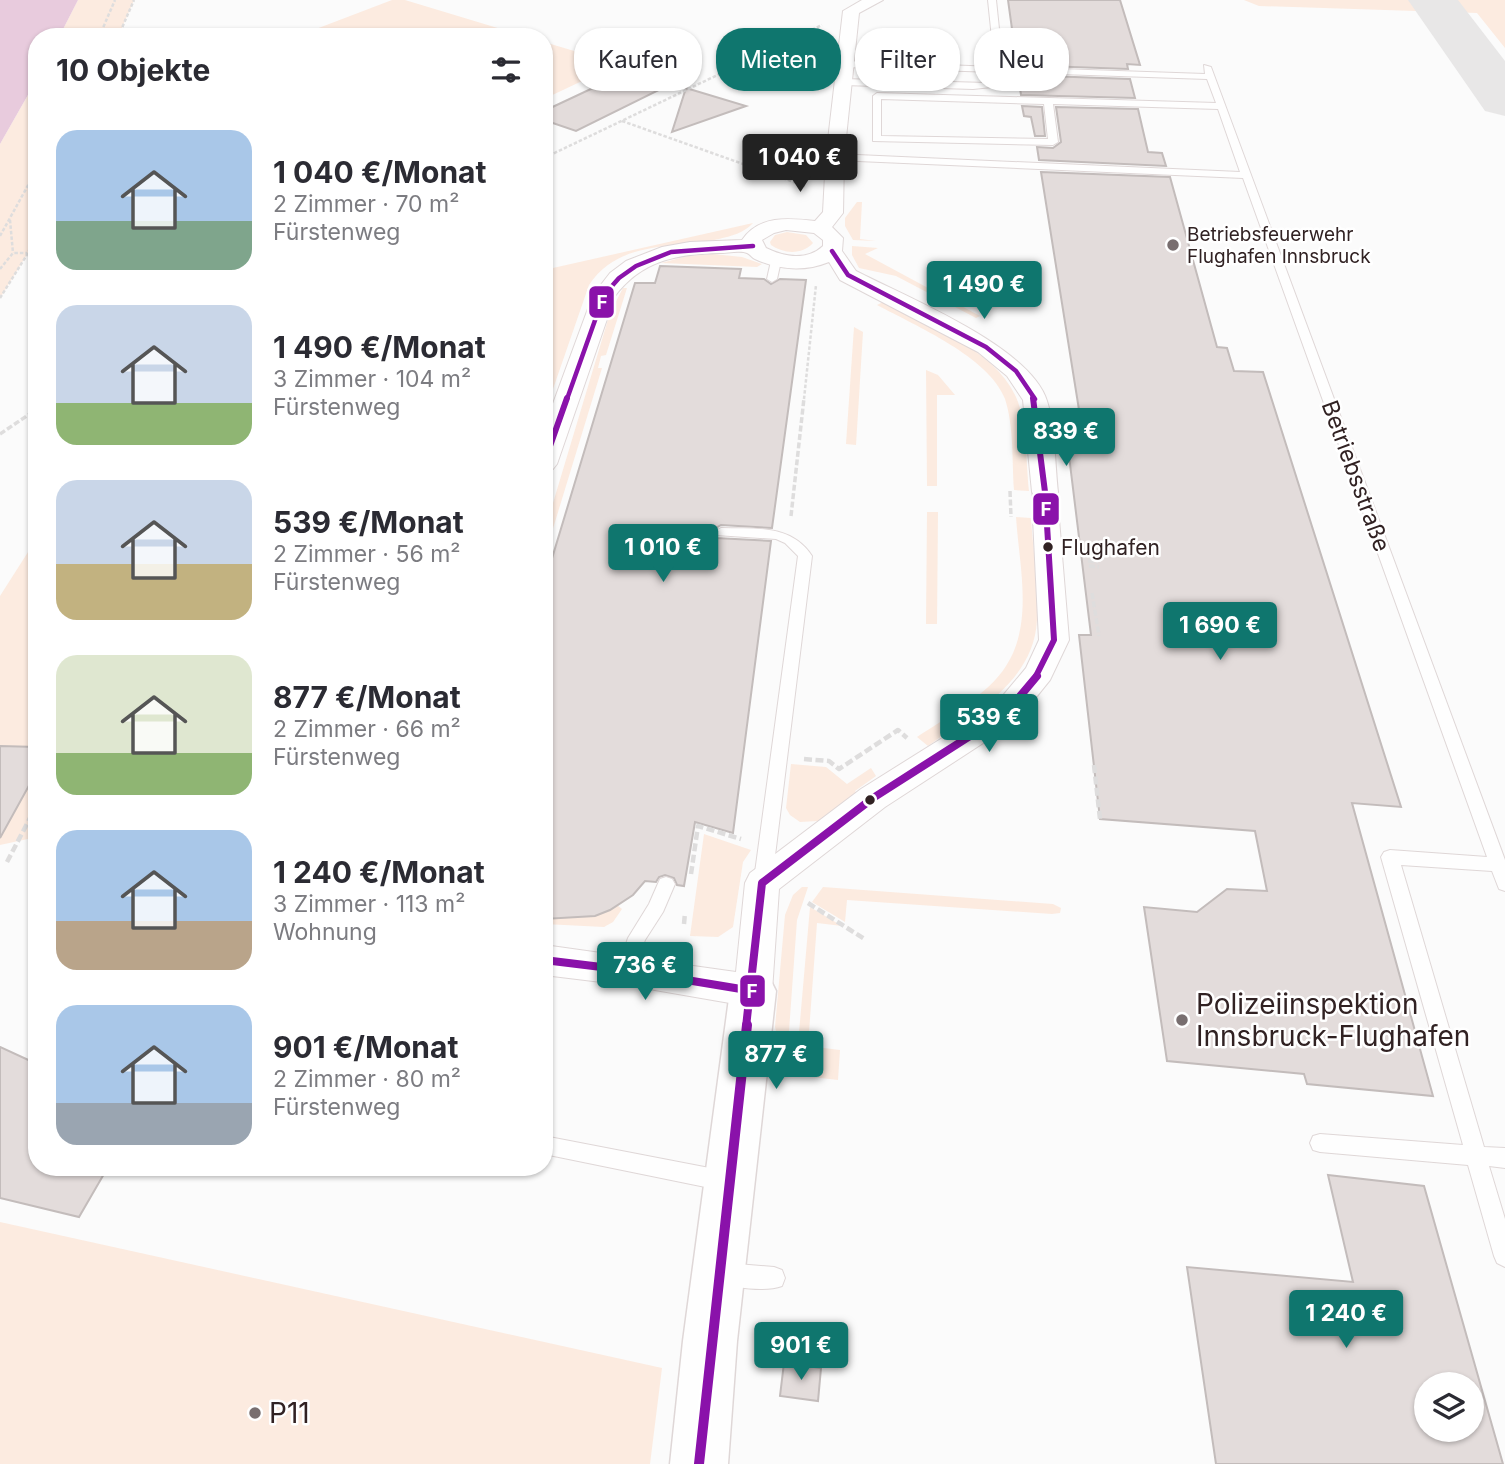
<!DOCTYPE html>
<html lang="de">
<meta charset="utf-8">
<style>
:root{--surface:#fff;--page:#f2f2f3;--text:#2b2b33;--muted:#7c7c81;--accent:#0f766e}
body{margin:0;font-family:Inter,sans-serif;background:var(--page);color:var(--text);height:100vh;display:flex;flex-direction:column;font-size:26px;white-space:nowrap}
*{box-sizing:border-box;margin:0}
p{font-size:23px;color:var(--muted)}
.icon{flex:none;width:38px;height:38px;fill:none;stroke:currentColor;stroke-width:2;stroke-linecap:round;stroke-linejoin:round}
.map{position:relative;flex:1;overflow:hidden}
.panel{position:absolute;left:28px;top:28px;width:525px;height:1148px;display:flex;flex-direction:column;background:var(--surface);border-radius:28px;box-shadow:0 2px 5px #0004}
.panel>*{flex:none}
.banner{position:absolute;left:574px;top:28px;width:665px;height:63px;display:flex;gap:14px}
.fabs{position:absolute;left:1414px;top:1372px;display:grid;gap:14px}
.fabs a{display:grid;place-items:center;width:70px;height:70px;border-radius:50%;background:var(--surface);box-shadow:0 2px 5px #0004;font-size:35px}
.price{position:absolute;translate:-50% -60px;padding:0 16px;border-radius:7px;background:var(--accent);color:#fff;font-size:23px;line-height:46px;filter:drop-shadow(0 2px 4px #0008)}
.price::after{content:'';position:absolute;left:50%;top:42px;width:21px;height:16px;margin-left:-10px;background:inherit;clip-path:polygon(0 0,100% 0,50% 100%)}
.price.active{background:#222;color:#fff}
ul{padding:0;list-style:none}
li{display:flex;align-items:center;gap:21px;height:175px;padding:0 28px}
li span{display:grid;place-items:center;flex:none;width:196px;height:140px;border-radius:21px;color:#555}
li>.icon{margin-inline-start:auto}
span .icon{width:84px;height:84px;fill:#fffc;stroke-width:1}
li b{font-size:30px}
h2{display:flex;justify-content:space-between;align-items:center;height:84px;padding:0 28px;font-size:30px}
.pill{padding:0 24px;border-radius:28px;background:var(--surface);box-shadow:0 2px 5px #0004;font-size:24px;line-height:63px}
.pill.active{background:var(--accent);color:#fff}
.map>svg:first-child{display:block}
.green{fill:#fcebe0}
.water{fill:#e8cbdd}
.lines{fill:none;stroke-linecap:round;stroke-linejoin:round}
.taxiway{fill:#e8e7e7;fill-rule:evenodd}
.building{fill:#e3dcdb;stroke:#c3bcbb;stroke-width:2;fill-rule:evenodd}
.minor-tunnel{stroke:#d3d0d0;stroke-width:27;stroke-dasharray:27 13;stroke-linecap:butt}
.service-casing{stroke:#dfd7d7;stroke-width:2}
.minor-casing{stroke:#dfd7d7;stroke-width:2}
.tertiary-casing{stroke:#dfd7d7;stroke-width:3}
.path-far2{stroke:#dedddd;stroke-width:2.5;stroke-dasharray:3.5 2;stroke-linecap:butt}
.path-far1{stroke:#dedddd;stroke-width:3.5;stroke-dasharray:6 2.5;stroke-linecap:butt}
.path{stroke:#dedddd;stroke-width:4.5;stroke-dasharray:8 3.5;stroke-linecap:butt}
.service{fill:#fefefe;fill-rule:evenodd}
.minor{fill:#fefefe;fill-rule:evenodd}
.tertiary{fill:#fefefe;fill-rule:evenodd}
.bus-1-far3-casing{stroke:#fff;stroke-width:8}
.bus-1-far2-casing{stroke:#fff;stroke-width:10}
.bus-1-far1-casing{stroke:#fff;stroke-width:13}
.bus-1-casing{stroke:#fff;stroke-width:15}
.bus-1-far3{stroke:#8a12aa;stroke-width:4.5}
.bus-1-far2{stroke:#8a12aa;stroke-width:6}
.bus-1-far1{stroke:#8a12aa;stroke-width:8}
.bus-1{stroke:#8a12aa;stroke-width:10}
.poi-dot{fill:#786e6f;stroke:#fff;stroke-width:2.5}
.bus-dot{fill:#312223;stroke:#fff;stroke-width:2.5}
.labels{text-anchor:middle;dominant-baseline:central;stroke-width:5;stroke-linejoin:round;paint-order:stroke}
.far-poi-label{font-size:19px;fill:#312223;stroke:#fff;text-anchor:start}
.bus-label{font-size:21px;fill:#312223;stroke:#fff;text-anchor:start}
.street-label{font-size:23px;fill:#312223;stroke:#fff}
.near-poi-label{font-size:28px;fill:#312223;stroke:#fff;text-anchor:start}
.line-badge{stroke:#fff;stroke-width:2.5}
.badge-label{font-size:19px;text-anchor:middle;font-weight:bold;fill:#fff}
</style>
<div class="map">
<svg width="1505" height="1464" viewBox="0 0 1505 1464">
<rect width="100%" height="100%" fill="#fbfbfb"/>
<!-- green -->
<g class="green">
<polygon points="78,0 134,0 118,37 59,37"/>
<polygon points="392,0 405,0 527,37 295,37"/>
<polygon points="1244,0 1505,0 1505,48 1477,13 1259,6"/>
<polygon points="544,42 618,64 544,99"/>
<polygon points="37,79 37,228 28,253 0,298 0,144"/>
<polygon points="857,202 862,202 860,239 876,241 853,240 845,226 845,218"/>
<path d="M753 223C744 233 731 236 719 239 672 249 619 240 589 285L544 415V270Z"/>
<path d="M787 232 806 235 813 243C802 255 784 254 771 245L770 242 775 235Z"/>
<polygon points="852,246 878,248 865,254 980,316 976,318 896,276 859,268 852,255"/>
<polygon points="713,254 742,257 762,264 757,267 661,263 688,256"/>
<polygon points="623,288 627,288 606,355 601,356 598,368 602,368 544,558 544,533 610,313"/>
<path d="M885 301C927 324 994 350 1015 395 1027 418 1026 464 1029 491L1014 490C1012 462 1014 426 1005 399 989 357 916 326 877 305Z"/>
<polygon points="854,327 863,332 856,445 846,444"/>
<polygon points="926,370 938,375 955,395 937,395 937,486 927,486"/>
<polygon points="927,512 938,512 937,624 926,624"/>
<path d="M1016 517 1031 518C1033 551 1039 587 1037 620 1034 682 973 714 928 746L917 737C944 719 989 694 1006 666 1034 623 1019 565 1016 517Z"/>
<polygon points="37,538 37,837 0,845 0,596"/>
<polygon points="791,764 826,767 847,784 871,768 876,776 855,791 857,794 818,821 800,822 790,815 786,808"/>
<polygon points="704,834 751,850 743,862 733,927 718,937 690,936"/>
<polygon points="802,887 808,887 797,920 787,1059 780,1049 775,1027 785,915 793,895"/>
<polygon points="823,887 1053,904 1061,908 1060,913 1052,914 847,900 845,922 812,902"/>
<polygon points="617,905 622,909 613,922 604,927 544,924 544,919 595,916"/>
<polygon points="810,907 842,926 817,923 808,1046 840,1050 838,1080 812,1077 796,1067"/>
<polygon points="0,1222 662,1368 650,1464 0,1464"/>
</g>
<!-- water -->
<polygon class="water" points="0,0 78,0 59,37 37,37 37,79 0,144"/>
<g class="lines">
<!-- taxiway -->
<polygon class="taxiway" points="1408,0 1458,0 1505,61 1505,116 1485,111"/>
</g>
<!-- building -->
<g class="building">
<polygon points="1008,0 1120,0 1140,65 1127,64 1128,69 1017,65"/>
<polygon points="629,71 671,84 576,131 544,120 544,111"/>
<polygon points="1018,75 1130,79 1135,98 1021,95"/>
<polygon points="686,88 746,106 672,132"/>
<polygon points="1022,106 1042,107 1045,136 1035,136 1031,117 1024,116"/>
<polygon points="1056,107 1138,109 1148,152 1162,153 1166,166 1039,160 1037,147 1053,148 1061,142"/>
<polygon points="1041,172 1170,177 1217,347 1227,348 1234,371 1263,372 1401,807 1352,803 1433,1096 1307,1084 1304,1074 1167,1061 1144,907 1197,912 1227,889 1267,891 1255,831 1100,819 1079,635 1091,635 1064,415 1080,416"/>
<polygon points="660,266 741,269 739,278 764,279 771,284 780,279 806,280 772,528 721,525 711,531 716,538 771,541 733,833 695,822 684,886 677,885 674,878 665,875 659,877 656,882 645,881 633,895 610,910 595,916 544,919 544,585 635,283 655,283"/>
<polygon points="0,746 37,747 37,771 0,838"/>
<polygon points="0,1047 37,1064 37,1167 108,1167 79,1217 0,1198"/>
<path d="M1328 1175 1424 1186 1503 1464H1216L1187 1267 1353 1282ZM1426 1384H1472V1430H1426Z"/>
<polygon points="784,1363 821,1368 818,1401 780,1396"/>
</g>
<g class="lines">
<!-- minor-tunnel -->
<polyline class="minor-tunnel" points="1045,492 1046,519"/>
<defs>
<g id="service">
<path d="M988 0H996L1003 67 1205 74 1204 65 1211 67 1505 860V891L1499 889 1492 871 1401 865 1484 1147 1505 1148V1168L1489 1166 1505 1219V1267L1497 1263 1494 1256 1468 1165 1320 1152 1313 1150 1310 1143 1313 1136 1320 1134 1463 1145 1381 857 1384 852 1390 850 1487 857 1243 178 835 160 830 157 835 154 1240 172 1218 109 1053 104 1058 142 1053 145 873 141V96L877 93 1216 103 1207 79 1003 72 1002 80 992 87 973 89 843 85 839 82 843 79 987 83 995 77V72L844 67 840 64 844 61 995 67ZM881 99 1044 104 1048 139 881 136Z"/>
<polygon points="776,258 781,261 777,279 772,282 767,279 771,261"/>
<path d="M721 528C755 529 791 524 812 556L772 880 769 885 763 887 757 885 754 880 798 556 785 543 776 539 716 535 714 532Z"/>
<polygon points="666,877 672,879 675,884 663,912 645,940 632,975 626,978 620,975 617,970 628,938 649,904 660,879"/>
<polygon points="544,1136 725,1171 732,1174 735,1181 732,1188 725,1191 544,1154"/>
<path d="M725 1263 774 1267 782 1270 785 1278 782 1286C766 1292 733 1288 717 1282L714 1274 717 1266Z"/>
</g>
<g id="minor">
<path d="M862 0H883L859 13 844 157 843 213 832 227 843 238 842 251 856 271C906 297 1030 346 1047 401 1055 425 1055 466 1058 492L1054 498 1045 500 1036 498 1032 492 1023 400 1007 376 978 352 840 280 829 262C805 272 778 270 755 259 752 258 750 254 747 253 741 250 727 253 720 253 678 254 642 260 615 296L557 464 553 469 544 472V428L593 295 610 273 626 261 662 247 690 242 742 240C759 215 788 218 815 221L823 212 826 157 843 11ZM786 230 814 233 823 240V246C807 261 784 257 766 248L762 240 774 233Z"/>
<polygon points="1046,511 1055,513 1059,519 1069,640 1050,680 1017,721 885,807 779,889 772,991 766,1002 753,1007 626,985 544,975 544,945 736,972 745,883 750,873 861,789 995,705 1026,668 1039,640 1033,519 1037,513"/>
</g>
<polygon id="tertiary" points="753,972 769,977 776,991 737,1341 728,1464 670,1464 683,1341 730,991 737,977"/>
</defs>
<!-- service casing -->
<use href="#service" class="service-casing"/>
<!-- minor casing -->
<use href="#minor" class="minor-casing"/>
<!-- tertiary casing -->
<use href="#tertiary" class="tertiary-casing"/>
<!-- path-far2 -->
<g class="path-far2">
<polyline points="99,37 115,0"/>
<polyline points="118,37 134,0"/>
<polyline points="622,121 805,186"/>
<polyline points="544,158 822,25"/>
<polyline points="10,220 13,253"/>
<polyline points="0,236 37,169"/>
<polyline points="0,269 13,253 27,253"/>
<polyline points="0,298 28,253 37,228"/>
<polyline points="804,399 816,285"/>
</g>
<!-- path-far1 -->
<g class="path-far1">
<polyline points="0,434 37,409"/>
<polyline points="1010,491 1011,517"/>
<polyline points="791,516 804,398"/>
<polyline points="1088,561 1098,562"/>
<polyline points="1089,566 1099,567"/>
<polyline points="1092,593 1099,636"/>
</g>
<!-- path -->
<g class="path">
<polyline points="804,759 829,761 839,769 898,730 907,738"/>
<polyline points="1094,765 1100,819"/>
<polyline points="37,804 30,818 37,815"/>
<polyline points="7,862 30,818"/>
<polyline points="691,874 698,826 741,839"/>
<polyline points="808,903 866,940"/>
<polyline points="684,924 685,913"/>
</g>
<!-- service -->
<use href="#service" class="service"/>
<!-- minor -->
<use href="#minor" class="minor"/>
<!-- tertiary -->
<use href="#tertiary" class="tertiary"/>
<defs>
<g id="bus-1-far3">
<polyline points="832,251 848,275 986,347 1016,371 1035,399"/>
<polyline points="567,399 604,295 619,278 636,266 671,252 753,246"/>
</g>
<g id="bus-1-far2">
<polyline points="1033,398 1045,492 1054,640 1035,678"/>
<polyline points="544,463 567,398"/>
</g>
<g id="bus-1-far1">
<polyline points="544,960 626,970 753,991"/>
<polyline points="746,1027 762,883 873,798 1006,713 1037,676"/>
</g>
<polyline id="bus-1" points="699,1464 747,1025"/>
</defs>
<!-- bus-1-far3 casing -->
<use href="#bus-1-far3" class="bus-1-far3-casing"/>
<!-- bus-1-far2 casing -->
<use href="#bus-1-far2" class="bus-1-far2-casing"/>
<!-- bus-1-far1 casing -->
<use href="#bus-1-far1" class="bus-1-far1-casing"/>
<!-- bus-1 casing -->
<use href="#bus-1" class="bus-1-casing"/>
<!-- bus-1-far3 -->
<use href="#bus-1-far3" class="bus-1-far3"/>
<!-- bus-1-far2 -->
<use href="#bus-1-far2" class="bus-1-far2"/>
<!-- bus-1-far1 -->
<use href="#bus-1-far1" class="bus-1-far1"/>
<!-- bus-1 -->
<use href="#bus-1" class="bus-1"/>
</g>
<!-- markers -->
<g class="poi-dot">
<circle cx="1173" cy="245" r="7"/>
<circle cx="1182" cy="1020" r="7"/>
<circle cx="255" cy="1413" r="7"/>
</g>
<g class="bus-dot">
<circle cx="1048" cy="547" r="6"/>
<circle cx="870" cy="800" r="6"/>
</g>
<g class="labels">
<!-- far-poi labels -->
<g class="far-poi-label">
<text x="1187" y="234">Betriebsfeuerwehr<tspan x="1187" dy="22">Flughafen Innsbruck</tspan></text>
</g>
<!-- bus labels -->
<g class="bus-label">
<text x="1061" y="547">Flughafen</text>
</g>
<!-- street labels -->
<g class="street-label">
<text transform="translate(1356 476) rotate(70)">Betriebsstraße</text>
</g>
<!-- near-poi labels -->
<g class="near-poi-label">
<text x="1196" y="1004">Polizeiinspektion<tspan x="1196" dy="32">Innsbruck-Flughafen</tspan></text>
<text x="269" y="1413">P11</text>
</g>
</g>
<g class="line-badge">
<rect x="588" y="285" width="27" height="34" rx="7" fill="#8a12aa"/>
<rect x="1032" y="492" width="28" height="34" rx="7" fill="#8a12aa"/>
<rect x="739" y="974" width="27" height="34" rx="7" fill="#8a12aa"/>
</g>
<g class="badge-label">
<text x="602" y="309">F</text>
<text x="1046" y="516">F</text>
<text x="752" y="998">F</text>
</g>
</svg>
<div class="fabs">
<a><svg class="icon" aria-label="layers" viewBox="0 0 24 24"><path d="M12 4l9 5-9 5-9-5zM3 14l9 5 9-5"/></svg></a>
</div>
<b class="price active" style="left:800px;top:194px">1 040 €</b>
<b class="price" style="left:984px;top:321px">1 490 €</b>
<b class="price" style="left:1066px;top:468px">839 €</b>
<b class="price" style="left:663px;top:584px">1 010 €</b>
<b class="price" style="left:1220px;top:662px">1 690 €</b>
<b class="price" style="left:989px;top:754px">539 €</b>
<b class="price" style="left:645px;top:1002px">736 €</b>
<b class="price" style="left:776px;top:1091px">877 €</b>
<b class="price" style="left:1346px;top:1350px">1 240 €</b>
<b class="price" style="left:801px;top:1382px">901 €</b>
<div class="banner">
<a class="pill">Kaufen</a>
<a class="pill active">Mieten</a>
<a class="pill">Filter</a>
<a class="pill">Neu</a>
</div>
<section class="panel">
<h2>10 Objekte<svg class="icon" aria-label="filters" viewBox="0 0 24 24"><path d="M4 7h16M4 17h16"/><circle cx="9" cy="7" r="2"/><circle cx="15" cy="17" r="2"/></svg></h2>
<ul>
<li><span style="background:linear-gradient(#a9c7e8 65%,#7fa58c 0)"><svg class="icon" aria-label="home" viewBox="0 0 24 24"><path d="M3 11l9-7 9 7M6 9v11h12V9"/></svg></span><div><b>1 040 €/Monat</b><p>2 Zimmer · 70 m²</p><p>Fürstenweg</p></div></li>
<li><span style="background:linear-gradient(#c9d6e8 70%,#8fb573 0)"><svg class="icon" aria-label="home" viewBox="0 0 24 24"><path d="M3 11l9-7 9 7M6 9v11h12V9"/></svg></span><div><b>1 490 €/Monat</b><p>3 Zimmer · 104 m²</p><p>Fürstenweg</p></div></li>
<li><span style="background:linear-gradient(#c9d6e8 60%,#c2b280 0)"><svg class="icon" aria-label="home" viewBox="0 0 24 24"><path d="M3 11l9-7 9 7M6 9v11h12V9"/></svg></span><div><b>539 €/Monat</b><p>2 Zimmer · 56 m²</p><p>Fürstenweg</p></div></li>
<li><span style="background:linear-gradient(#dfe7d0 70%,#8fb573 0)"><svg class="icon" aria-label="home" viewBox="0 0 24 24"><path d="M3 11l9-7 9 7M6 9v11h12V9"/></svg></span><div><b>877 €/Monat</b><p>2 Zimmer · 66 m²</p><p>Fürstenweg</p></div></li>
<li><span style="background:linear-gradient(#a9c7e8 65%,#b9a48a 0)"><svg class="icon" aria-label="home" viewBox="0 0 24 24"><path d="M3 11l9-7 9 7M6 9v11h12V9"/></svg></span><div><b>1 240 €/Monat</b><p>3 Zimmer · 113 m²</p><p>Wohnung</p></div></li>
<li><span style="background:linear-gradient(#a9c7e8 70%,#9aa5b1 0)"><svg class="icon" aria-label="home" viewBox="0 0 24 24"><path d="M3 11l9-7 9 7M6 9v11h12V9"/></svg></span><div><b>901 €/Monat</b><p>2 Zimmer · 80 m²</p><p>Fürstenweg</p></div></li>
</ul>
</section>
</div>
